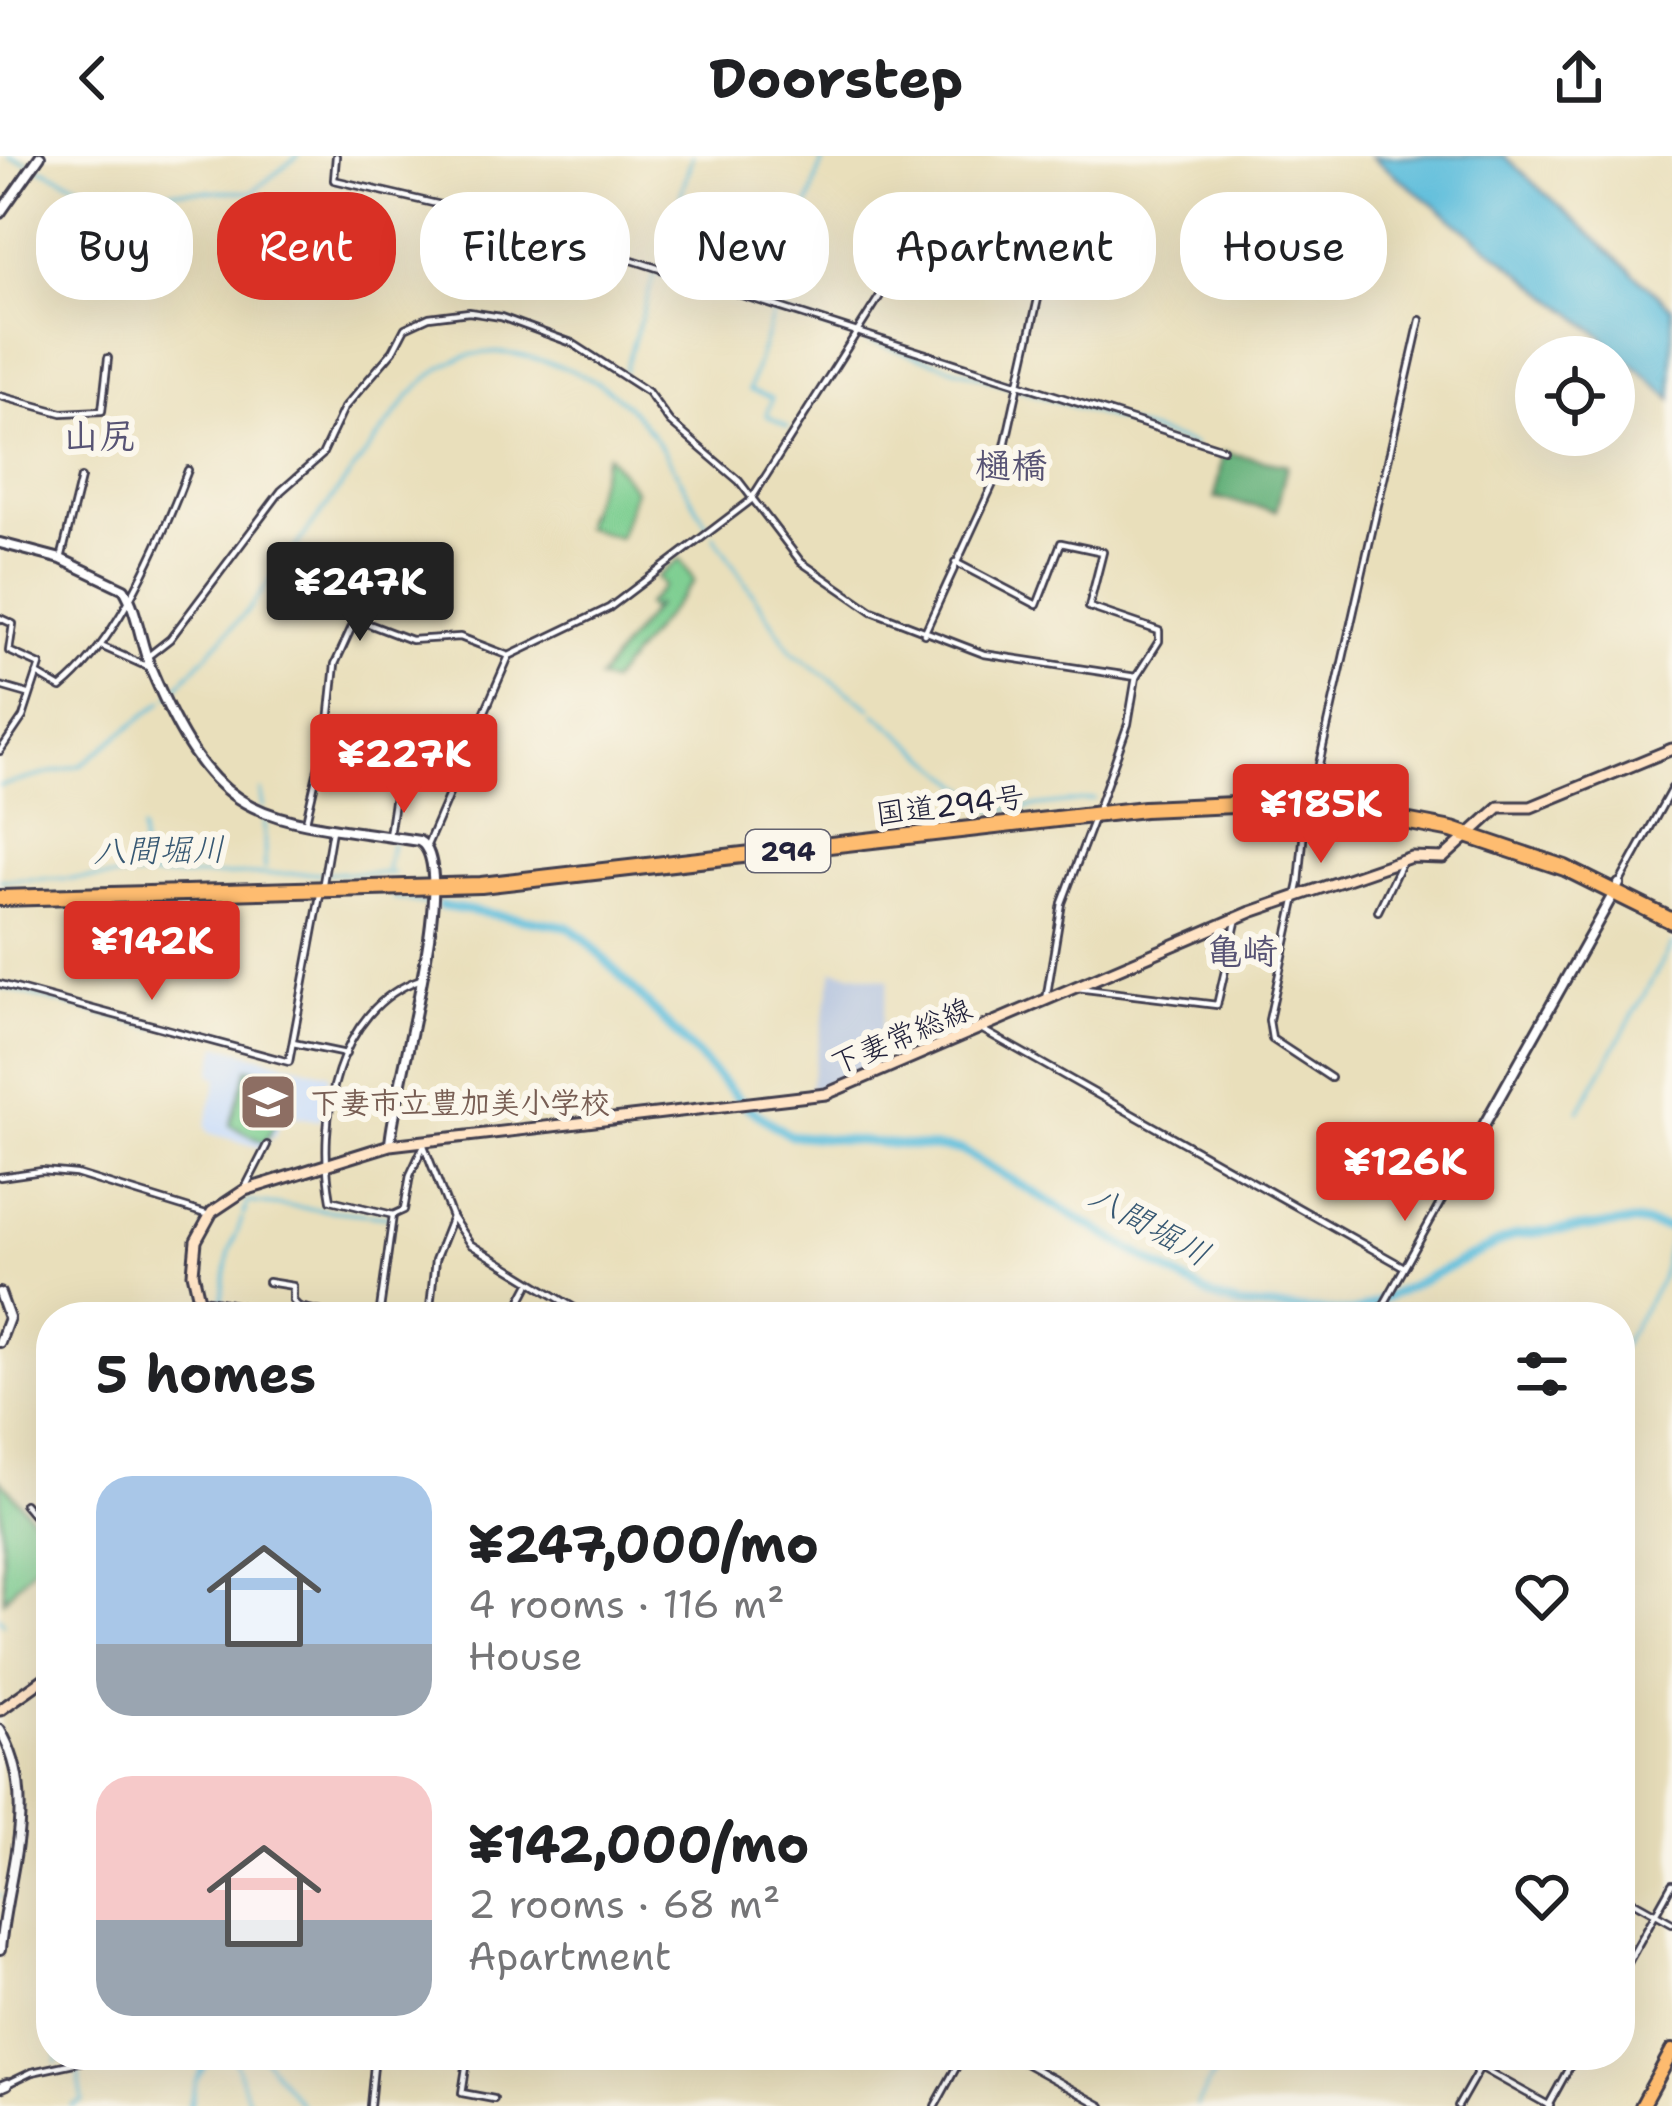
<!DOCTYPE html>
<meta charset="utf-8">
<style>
:root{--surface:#fff;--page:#f2f2f2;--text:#202124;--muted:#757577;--accent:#d93025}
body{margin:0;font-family:"Shantell Sans","Klee One",sans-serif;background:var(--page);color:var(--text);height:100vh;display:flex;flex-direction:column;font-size:45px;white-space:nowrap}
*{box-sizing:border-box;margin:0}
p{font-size:39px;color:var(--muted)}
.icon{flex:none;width:66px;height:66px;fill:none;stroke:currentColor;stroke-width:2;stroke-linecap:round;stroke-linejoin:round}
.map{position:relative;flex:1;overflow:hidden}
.side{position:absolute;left:36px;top:1146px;width:1599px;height:768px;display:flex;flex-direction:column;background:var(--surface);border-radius:48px;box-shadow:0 12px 48px #0002}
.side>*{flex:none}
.top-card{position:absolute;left:36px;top:36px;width:1602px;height:108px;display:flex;gap:24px}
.controls{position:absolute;left:1515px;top:180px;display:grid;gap:24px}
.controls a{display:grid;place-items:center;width:120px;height:120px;border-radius:50%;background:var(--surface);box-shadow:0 12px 48px #0002;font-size:60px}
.price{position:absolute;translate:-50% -102px;padding:0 27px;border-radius:12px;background:var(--accent);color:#fff;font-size:39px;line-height:78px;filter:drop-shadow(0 3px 6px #0008)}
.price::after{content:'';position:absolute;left:50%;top:72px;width:36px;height:27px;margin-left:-18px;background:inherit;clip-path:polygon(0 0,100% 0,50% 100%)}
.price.selected{background:#222;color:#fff}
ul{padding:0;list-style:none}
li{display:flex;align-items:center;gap:36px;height:300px;padding:0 60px}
li span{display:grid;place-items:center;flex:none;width:336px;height:240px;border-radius:36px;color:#555}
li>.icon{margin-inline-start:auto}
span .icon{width:144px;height:144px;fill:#fffc;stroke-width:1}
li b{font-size:51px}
h2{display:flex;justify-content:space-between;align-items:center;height:144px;padding:0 60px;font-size:51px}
.tag{padding:0 42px;border-radius:48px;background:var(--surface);box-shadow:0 12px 48px #0002;font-size:42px;line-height:108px}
.tag.selected{background:var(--accent);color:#fff}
header{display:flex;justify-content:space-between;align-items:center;height:156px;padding:0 60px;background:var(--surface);font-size:54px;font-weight:700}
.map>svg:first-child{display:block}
.built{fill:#c8dcf9}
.industrial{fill:#b6c5de}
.green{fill:#7cce90;stroke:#4f7866;stroke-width:3}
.forest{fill:#65b17a;stroke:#446a5a;stroke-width:3}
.water{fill:#5dbddb;stroke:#40708b;stroke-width:3}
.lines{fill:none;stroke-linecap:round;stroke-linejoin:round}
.stream{stroke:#5dbddb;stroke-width:3}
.river{stroke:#5dbddb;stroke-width:9}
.minor-casing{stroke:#403e4e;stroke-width:10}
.tertiary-casing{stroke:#403e4e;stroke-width:14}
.secondary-casing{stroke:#403e4e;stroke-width:15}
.primary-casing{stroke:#403e4e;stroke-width:18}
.trunk-casing{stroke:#403e4e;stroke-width:20}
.minor{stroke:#fff;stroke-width:4.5}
.tertiary{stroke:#fff;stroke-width:8}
.secondary{stroke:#ffe4c6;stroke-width:9}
.primary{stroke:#febc70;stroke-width:12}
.trunk{stroke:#febc70;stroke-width:14}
.labels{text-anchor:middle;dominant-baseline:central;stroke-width:12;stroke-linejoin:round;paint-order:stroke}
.shield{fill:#fbf7ec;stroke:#636270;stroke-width:3}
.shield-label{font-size:27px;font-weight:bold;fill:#22223b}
.street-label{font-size:30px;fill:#22223b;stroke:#fbf7ec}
.education-label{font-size:30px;font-weight:bold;fill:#785e54;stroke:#fbf7ec;text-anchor:start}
.water-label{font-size:33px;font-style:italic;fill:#375873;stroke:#fbf7ec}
.quarter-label{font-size:36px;font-weight:bold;fill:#575374;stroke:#fbf7ec}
</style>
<header><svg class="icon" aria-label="back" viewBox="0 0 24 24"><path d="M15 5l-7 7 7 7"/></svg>Doorstep<svg class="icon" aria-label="share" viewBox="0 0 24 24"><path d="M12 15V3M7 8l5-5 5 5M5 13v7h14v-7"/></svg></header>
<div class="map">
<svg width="1672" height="1950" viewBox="0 0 1672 1950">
<rect width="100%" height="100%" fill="#fbf7ec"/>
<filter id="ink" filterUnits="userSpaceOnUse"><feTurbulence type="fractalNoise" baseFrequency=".00833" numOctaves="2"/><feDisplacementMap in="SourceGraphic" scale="24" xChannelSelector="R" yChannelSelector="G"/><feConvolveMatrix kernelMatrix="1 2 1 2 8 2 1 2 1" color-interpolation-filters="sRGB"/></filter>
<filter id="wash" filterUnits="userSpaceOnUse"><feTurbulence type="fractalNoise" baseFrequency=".004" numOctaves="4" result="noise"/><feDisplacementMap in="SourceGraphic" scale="48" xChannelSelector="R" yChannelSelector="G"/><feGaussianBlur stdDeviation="2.7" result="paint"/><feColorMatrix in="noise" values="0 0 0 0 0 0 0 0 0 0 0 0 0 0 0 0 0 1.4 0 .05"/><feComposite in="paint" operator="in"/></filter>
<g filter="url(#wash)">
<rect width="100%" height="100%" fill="#e9dfbb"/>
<!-- built -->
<polygon class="built" points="218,889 330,918 320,965 283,958 276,979 261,992 209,977 205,970 218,922 211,918"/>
<!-- industrial -->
<polygon class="industrial" points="833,814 889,824 873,914 809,936"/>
<!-- green -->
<g class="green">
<polygon points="607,298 635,334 619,382 583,371"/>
<polygon points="680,403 694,425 610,527 598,523 657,448 650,453 646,449 664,430 657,421"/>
<polygon points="248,912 284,921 281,956 265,987 230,969"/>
<polygon points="0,1323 51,1383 51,1390 4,1444"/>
</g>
<!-- forest -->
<polygon class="forest" points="1223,296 1287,309 1276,355 1215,342"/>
<!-- water -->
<polygon class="water" points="1371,0 1504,0 1672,152 1672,243 1598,177"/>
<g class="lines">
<!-- stream -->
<g class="stream">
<polyline points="8,0 29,7"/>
<polyline points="692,0 659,118 1194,289"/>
<polyline points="39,12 91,34 163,35"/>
<polyline points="170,35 252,36 298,0"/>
<polyline points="777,145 824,0"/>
<polyline points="773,158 749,234 772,242 766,259 788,271"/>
<polyline points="624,216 655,117"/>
<polyline points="714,380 792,496 871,552"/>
<path d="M169 540 249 453 410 239C444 203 475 189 523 200 637 224 654 281 709 372"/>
<polyline points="875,557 994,655 1094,643"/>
<polyline points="0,630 81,609 163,545"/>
<polyline points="261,635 263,651"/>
<polyline points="264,663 265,712"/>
<polyline points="142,674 143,716"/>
<polyline points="387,713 392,685"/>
<polyline points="328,717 393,717"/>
<polyline points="0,724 320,717"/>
<polyline points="393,742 428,748"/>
<polyline points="0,831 156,872"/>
<polyline points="1579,955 1672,789"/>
<polyline points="244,1059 247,1046 391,1061"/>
<polyline points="219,1161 229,1097 242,1063"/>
<polyline points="1620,1194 1661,1123 1672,1072"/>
<polyline points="0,1461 4,1467"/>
<polyline points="0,1740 1,1739"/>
<polyline points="233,1899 250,1950"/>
<polyline points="261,1899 302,1950"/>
<polyline points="57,1907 58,1899"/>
<polyline points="71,1950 83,1945 77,1910"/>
<polyline points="188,1950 205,1899"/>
<polyline points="191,1950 196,1926 212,1899"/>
<polyline points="1196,1950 1225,1899"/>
</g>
<!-- river -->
<g class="river">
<polyline points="441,750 566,770 584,782 742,946"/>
<polyline points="747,951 789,979 961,994 1212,1141 1239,1150 1354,1157 1515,1079 1634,1066 1672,1072"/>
</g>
</g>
</g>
<g filter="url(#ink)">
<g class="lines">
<defs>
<g id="minor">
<polyline points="336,0 334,24 454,52 499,54 604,95 1223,293"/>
<polyline points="1046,105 1100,103"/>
<polyline points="0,240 62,257 102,255 108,202"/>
<polyline points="61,403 81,322"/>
<polyline points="955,406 1037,449 1061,387 1103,396 1089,451 1159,475 1159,485 1136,521"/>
<polyline points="337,456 411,484 460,481 509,500"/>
<polyline points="0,462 13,468 9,495 40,509 23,561 0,595"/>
<polyline points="924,478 993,328 1005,290 1050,89 1041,45"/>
<polyline points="101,490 150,512"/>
<polyline points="147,501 170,483 281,335 322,299 344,252 393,195 405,172 429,161 469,156 501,161 572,187 648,236 670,266 739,325 801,406 872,455 984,498 1136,521 1128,568 1097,655"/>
<path d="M37 518 61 532C118 486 162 383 188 314"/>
<polyline points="0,530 28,538"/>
<polyline points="306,665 329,566 335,508 355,464"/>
<polyline points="389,680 397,625"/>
<polyline points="427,689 509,500 609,452 750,345 897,113 957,125 1040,127"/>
<polyline points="323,727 332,674"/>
<polyline points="1619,728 1672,632"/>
<polyline points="1378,755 1402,705"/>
<path d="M421 823C336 852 316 965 331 1044L393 1059 404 1054 410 1019 424 989"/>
<polyline points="0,828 289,906 320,739"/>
<polyline points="1077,832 1217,849 1237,762"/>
<polyline points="1046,844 1062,747 1093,665"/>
<polyline points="981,873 1404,1111"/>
<polyline points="293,887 346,898"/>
<polyline points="1331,922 1272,883 1269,864 1299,727 1304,674 1420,164"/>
<polyline points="423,987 452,1061 470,1088 589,1161"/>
<polyline points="0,1021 42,1015 76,1018 209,1059"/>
<polyline points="245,1032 267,989"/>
<polyline points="268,1126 293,1130 293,1145 299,1151"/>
<polyline points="203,1143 293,1159 299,1151 345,1161"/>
<polyline points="379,1161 393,1059"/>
<polyline points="429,1161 435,1104 452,1061"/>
<polyline points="512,1161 529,1129"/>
<polyline points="1377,1161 1457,1017"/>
<polyline points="24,1348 51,1380"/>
<polyline points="1620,1738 1672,1767"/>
<polyline points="1620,1821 1672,1728"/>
<polyline points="468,1899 462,1937 494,1943"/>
<polyline points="1010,1899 1102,1950"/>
<polyline points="1480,1911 1550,1950"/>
<polyline points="7,1928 32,1916 111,1899"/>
<polyline points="370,1950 375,1899"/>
<polyline points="935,1950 963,1899"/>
<polyline points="1458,1950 1487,1899"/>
<polyline points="1548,1950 1576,1899"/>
</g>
<g id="tertiary">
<polyline points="0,57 40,0"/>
<path d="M0 387 61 403 124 433C138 456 140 487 151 513 219 674 261 660 419 685 463 708 392 937 390 989"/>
<polyline points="1457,1017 1619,728"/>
<polyline points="0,1137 9,1162 0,1186"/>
<path d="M0 1574C41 1643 6 1720 0 1794"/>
<polyline points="0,1931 7,1928"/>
</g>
<g id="secondary">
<polyline points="203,1161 193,1117 196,1085 212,1056 245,1034 390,989 826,938 1251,756 1411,701 1443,702 1499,651 1531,651 1672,593"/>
<polyline points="0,1554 51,1518"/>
</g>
<polyline id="primary" points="1642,1950 1672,1895"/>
<polyline id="trunk" points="0,742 481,729 1144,653 1256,648 1357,656 1452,674 1565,712 1672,765"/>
</defs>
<!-- minor casing -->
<use href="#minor" class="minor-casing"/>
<!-- tertiary casing -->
<use href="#tertiary" class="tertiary-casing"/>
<!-- secondary casing -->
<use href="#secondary" class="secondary-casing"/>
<!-- primary casing -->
<use href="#primary" class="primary-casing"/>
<!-- trunk casing -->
<use href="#trunk" class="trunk-casing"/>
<!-- minor -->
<use href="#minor" class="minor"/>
<!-- tertiary -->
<use href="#tertiary" class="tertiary"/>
<!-- secondary -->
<use href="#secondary" class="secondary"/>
<!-- primary -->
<use href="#primary" class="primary"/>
<!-- trunk -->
<use href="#trunk" class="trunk"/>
</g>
</g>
<!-- icons -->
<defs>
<symbol id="school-square" viewBox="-11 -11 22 22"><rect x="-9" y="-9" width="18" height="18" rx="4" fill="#8d6e63" stroke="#fbf7ec"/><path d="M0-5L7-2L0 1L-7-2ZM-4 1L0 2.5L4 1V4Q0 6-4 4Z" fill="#fff"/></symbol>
</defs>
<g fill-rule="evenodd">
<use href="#school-square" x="235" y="913" width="66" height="66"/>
</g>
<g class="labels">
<!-- shield labels -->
<rect class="shield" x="746" y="674" width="84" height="42" rx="9"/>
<g class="shield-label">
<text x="788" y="695">294</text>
</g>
<!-- street labels -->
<g class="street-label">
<text transform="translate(950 649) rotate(-7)">国道294号</text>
<text transform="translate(901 880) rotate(-23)">下妻常総線</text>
</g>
<!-- education labels -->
<g class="education-label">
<text x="310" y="946">下妻市立豊加美小学校</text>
</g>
<!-- water labels -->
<g class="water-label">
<text transform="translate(159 694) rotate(-1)">八間堀川</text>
<text transform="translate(1150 1069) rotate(29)">八間堀川</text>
</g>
<!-- quarter labels -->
<g class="quarter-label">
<text x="99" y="279">山尻</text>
<text x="1011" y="309">樋橋</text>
<text x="1242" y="795">亀崎</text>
</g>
</g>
</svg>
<div class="controls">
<a><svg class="icon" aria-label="locate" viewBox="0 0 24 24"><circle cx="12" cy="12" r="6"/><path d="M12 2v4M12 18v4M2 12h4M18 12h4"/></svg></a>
</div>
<b class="price selected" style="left:360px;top:488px">¥247K</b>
<b class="price" style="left:404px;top:660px">¥227K</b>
<b class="price" style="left:1321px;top:710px">¥185K</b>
<b class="price" style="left:152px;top:847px">¥142K</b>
<b class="price" style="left:1405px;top:1068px">¥126K</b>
<div class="top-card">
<a class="tag">Buy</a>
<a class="tag selected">Rent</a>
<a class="tag">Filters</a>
<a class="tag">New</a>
<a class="tag">Apartment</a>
<a class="tag">House</a>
</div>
<section class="side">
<h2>5 homes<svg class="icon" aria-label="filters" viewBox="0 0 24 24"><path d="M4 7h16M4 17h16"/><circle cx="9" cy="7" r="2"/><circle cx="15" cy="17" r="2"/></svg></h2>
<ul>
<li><span style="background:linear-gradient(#a9c7e8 70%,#9aa5b1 0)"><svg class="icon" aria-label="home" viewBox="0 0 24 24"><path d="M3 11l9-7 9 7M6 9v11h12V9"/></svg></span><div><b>¥247,000/mo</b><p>4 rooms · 116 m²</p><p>House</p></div><svg class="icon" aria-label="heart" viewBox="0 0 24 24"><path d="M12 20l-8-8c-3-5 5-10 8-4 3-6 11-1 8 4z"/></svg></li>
<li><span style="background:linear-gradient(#f6c9c9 60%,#9aa5b1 0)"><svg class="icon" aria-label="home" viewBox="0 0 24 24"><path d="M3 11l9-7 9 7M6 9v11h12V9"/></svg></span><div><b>¥142,000/mo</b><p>2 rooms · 68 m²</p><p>Apartment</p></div><svg class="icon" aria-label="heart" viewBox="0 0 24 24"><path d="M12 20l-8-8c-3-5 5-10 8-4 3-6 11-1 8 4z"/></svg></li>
</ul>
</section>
</div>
